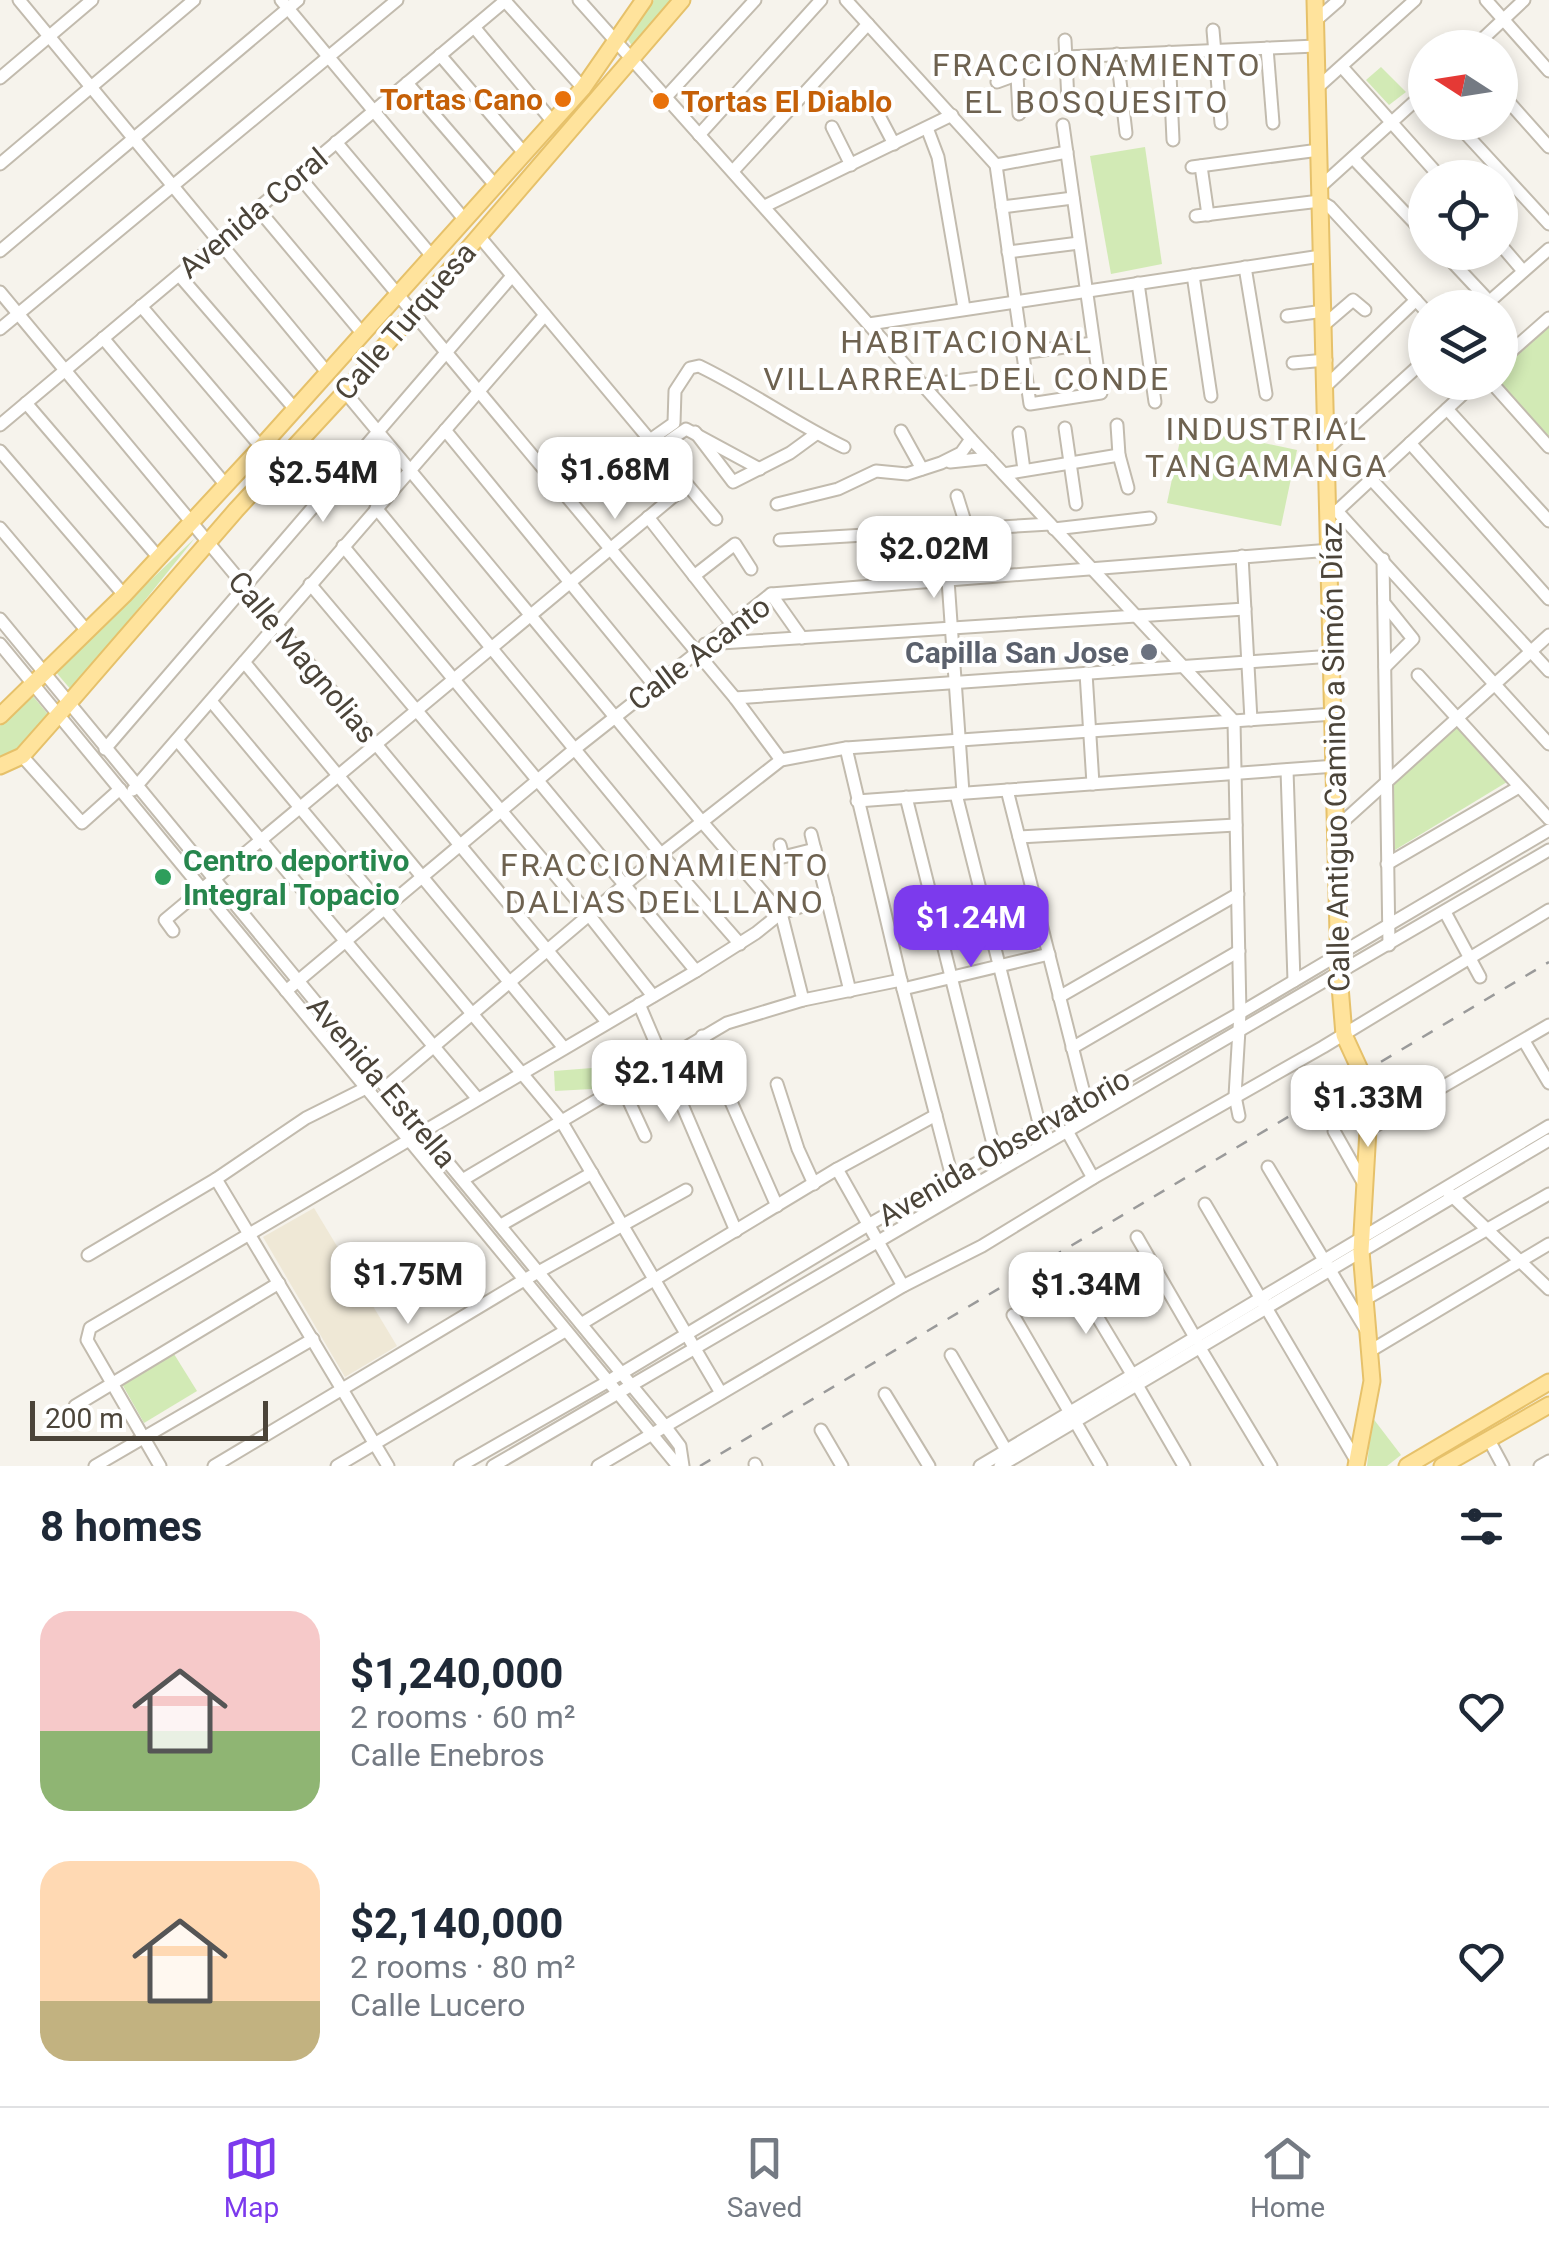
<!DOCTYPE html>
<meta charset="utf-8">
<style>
:root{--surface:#fff;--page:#f6f6f7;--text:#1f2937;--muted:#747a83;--line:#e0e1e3;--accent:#7c3aed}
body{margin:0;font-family:Roboto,sans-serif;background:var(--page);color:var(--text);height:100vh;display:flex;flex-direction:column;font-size:38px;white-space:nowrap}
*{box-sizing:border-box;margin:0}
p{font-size:32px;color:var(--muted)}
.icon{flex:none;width:55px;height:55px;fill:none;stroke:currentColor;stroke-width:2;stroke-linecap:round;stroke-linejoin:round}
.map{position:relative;height:1466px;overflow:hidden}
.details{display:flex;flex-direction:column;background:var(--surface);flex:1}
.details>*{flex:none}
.needle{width:65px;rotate:282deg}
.tools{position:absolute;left:1408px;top:30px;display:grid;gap:20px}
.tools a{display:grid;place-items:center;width:110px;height:110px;border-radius:50%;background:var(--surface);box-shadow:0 5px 15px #0003;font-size:50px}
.scale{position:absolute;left:30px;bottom:25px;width:238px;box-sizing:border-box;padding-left:10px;border:5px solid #4b4439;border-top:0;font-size:28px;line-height:35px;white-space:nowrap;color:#4b4439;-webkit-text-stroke:8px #fff;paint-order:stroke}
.price{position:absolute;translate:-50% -85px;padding:0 22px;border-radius:20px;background:#fff;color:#222;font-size:32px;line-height:65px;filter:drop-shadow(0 2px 5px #0008)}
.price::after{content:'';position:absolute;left:50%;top:60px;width:30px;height:22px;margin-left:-15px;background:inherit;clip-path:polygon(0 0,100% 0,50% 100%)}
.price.on{background:var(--accent);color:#fff}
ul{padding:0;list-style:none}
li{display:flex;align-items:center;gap:30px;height:250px;padding:0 40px}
li span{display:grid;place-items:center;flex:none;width:280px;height:200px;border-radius:30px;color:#555}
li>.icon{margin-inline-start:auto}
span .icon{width:120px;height:120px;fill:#fffc;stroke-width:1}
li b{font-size:42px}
h2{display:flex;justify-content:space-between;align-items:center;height:120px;padding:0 40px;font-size:42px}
.tabs{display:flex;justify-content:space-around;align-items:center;height:140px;border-top:2px solid var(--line);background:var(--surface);font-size:28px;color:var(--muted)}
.tabs a{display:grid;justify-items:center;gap:5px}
.tabs .on{color:var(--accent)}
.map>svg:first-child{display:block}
.education{fill:#efe8d6}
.green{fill:#d2eab5}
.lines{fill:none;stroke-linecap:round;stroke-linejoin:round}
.minor-casing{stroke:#c2bbae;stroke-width:15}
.major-casing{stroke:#e6c16a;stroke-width:19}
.minor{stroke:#fff;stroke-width:11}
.major{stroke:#ffe39c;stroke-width:15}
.rail{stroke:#9a9a9a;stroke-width:2.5;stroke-dasharray:12 12;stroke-linecap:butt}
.food-dot{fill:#e8710a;stroke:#fff;stroke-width:4}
.worship-dot{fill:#6b7280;stroke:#fff;stroke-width:4}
.leisure-dot{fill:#2e9e5b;stroke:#fff;stroke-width:4}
.labels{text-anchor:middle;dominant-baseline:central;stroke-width:8;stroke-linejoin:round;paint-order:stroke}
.food-label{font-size:30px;font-weight:bold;fill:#c56008;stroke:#fff;text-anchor:end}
.street-label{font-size:30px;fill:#4b4439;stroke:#fff}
.worship-label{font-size:30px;font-weight:bold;fill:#5b616d;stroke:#fff;text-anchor:end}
.leisure-label{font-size:30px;font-weight:bold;fill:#27864d;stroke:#fff;text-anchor:start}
.neighbourhood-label{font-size:32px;letter-spacing:2.5px;fill:#6e6250;stroke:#fff}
</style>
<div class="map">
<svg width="1549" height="1466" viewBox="0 0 1549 1466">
<rect width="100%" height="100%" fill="#f6f3ec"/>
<!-- education -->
<polygon class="education" points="314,1208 397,1346 345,1377 263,1237"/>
<!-- green -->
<g class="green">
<polygon points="654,0 675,0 634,49 625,35"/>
<polygon points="1381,67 1406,92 1389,105 1366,80"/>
<polygon points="1145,147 1162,264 1111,274 1090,156"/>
<polygon points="1549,323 1549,442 1495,383 1500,382 1500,366"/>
<polygon points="1183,426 1297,450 1281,526 1167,503"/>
<polygon points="195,538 72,691 55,671"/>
<polygon points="32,695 52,719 24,750 0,761 0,726"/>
<polygon points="1454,724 1507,782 1395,850 1393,782"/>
<polygon points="592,1068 592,1089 555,1091 554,1071"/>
<polygon points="174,1354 197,1391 144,1423 122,1384"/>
<polygon points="1372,1417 1401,1455 1387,1466 1367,1466"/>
</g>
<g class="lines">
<defs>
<g id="minor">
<polyline points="19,0 326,371"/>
<polyline points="281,0 464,219"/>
<polyline points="579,0 971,439 1234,721 1240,1013 1235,1096 1239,1116"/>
<polyline points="846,0 996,165"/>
<polyline points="1486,0 1549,71"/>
<polyline points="505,1 583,88"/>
<polyline points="1315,21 1339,0"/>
<polyline points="474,27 553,122"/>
<polyline points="1213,30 1221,123"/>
<polyline points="1065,40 1068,101"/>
<polyline points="1267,48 1273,123"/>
<polyline points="1473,48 1524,0"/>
<polyline points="1169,52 1173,140"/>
<polyline points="1117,54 1126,133"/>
<polyline points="440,55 524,153"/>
<polyline points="1342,67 1441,178"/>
<polyline points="1017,75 1019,114"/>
<polyline points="0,78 92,0"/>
<polyline points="997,82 1066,57 1316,46"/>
<polyline points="407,83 495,185"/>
<polyline points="1317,88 1415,0"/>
<polyline points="1500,92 1549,147"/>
<polyline points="666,97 755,0"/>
<polyline points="875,108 894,144"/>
<polyline points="1455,122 1549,224"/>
<polyline points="832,127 851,165"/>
<polyline points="927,128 938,157 964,308"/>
<polyline points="699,135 821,0"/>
<polyline points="336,142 431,255"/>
<polyline points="1353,158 1425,234"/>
<polyline points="0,164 194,0"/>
<polyline points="996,165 1030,404 1101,393 1063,125"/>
<polyline points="996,165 1067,152"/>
<polyline points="1201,166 1208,215"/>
<polyline points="1192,167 1319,150"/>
<polyline points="733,171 868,24"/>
<polyline points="298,175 735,698 781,760"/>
<polyline points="1320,187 1425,92"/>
<polyline points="765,206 952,115"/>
<polyline points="1002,207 1073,198"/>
<polyline points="258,209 362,333"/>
<polyline points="1196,216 1320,201 1330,207 1425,310"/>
<polyline points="479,236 716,519"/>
<polyline points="1500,244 1523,271"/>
<polyline points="0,251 298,0"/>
<polyline points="1008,252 1079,243"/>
<polyline points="1443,252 1489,301"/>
<polyline points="1245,267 1266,394"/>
<polyline points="179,275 294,408"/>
<polyline points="1193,275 1211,396"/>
<polyline points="1138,283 1155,402"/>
<polyline points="0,292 607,1022"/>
<polyline points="141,306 261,447"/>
<polyline points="1482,308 1549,249"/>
<polyline points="1287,316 1324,311"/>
<polyline points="869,324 1321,256"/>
<polyline points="1325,324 1353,300 1365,310"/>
<polyline points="0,329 397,0"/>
<polyline points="103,338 225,484"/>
<polyline points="1022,353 1093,343"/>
<polyline points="1500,361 1549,318"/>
<polyline points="1293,363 1326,360"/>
<polyline points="1491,382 1549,447"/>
<polyline points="924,385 995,376"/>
<polyline points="1327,385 1416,300"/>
<polyline points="345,392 703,823 781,913 803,1000"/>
<polyline points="26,403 159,558"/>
<polyline points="1447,409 1549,521"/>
<polyline points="0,425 506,0"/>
<polyline points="1117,425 1119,455 1128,488"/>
<polyline points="1065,428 1076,504"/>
<polyline points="445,430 654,685"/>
<polyline points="901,431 922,469"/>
<polyline points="695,432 733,482 790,453 816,434"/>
<polyline points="1019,433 1024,470"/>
<path d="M650 440 674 423 675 391 690 368 699 366C749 390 794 423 844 447"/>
<polyline points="1410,443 1549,599"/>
<polyline points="1328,448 1425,360"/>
<polyline points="657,449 686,429 760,469"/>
<polyline points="0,451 124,595"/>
<polyline points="950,462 989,458"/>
<polyline points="1004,474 1119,455"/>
<polyline points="1371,479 1549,671"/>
<polyline points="957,496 967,528"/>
<polyline points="777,504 838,489 876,471 907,474 941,463 961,453 971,439"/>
<polyline points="376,508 661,854 740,944"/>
<polyline points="1337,511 1476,382"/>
<polyline points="1330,512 1337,511 1549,744"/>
<polyline points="648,517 731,623"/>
<polyline points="0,528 87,631"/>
<polyline points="1054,529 1150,518"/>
<polyline points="780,540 1050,524"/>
<polyline points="343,546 696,971"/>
<polyline points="1242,556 1251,720"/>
<polyline points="1383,559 1389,945"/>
<polyline points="694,576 735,544 751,569"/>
<polyline points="948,580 963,793"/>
<polyline points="310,584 589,915 653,996"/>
<polyline points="771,594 802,638"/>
<polyline points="1384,603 1413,639 1385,667"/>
<polyline points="0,619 665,1426 680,1446 683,1466"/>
<polyline points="0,644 678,1466"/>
<polyline points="705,644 1245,609"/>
<polyline points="244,662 564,1048"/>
<polyline points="1086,673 1093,784"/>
<polyline points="1418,675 1549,819"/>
<polyline points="735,698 1333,656"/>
<polyline points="211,701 560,1119 721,1393"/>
<polyline points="177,740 477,1098"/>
<polyline points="846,748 903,989 952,1177"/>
<polyline points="105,749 512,276"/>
<polyline points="22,756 82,823 120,789"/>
<polyline points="1287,770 1294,981"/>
<polyline points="133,790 545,315"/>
<polyline points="1007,790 1086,1101"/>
<polyline points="956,794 1040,1127"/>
<polyline points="906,797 995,1152"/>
<polyline points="857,801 1336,766"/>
<polyline points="1337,827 1549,635"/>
<polyline points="811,834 850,991"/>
<polyline points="1019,837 1236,825"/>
<polyline points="780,845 783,857 815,849"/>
<polyline points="1387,864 1519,787"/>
<polyline points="1445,912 1480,977"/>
<polyline points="173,931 165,920 687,485"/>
<polyline points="903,989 1049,954"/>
<polyline points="286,991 576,748 771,594 1331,550"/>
<polyline points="1059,997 1238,894"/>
<polyline points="639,1004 736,1231"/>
<polyline points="702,1036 777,1206"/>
<polyline points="1524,1041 1549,1083"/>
<polyline points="1072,1048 1239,951"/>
<polyline points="621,1084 645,1136"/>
<polyline points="777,1084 798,1149 814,1184"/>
<polyline points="387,1086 661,854 781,760 846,748 1334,714"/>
<polyline points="1368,1130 1549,1025"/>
<polyline points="1067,1131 1093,1178"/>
<polyline points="1334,1131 1364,1184"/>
<polyline points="1268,1167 1366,1330"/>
<polyline points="837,1169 903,1286"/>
<polyline points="216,1179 388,1466"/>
<polyline points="464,1179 727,1023 803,1000 901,980"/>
<polyline points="1448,1192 1549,1289"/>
<polyline points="1205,1204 1357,1462"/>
<polyline points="501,1225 592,1173"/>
<polyline points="1137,1237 1196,1339"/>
<polyline points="88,1255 216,1179 306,1118 366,1088"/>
<polyline points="1074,1278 1133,1376"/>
<polyline points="1364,1300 1549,1194"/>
<polyline points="1013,1315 1101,1466"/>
<polyline points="581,1324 837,1169 936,1115"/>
<polyline points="1200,1348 1271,1466"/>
<polyline points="1370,1351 1549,1244"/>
<polyline points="951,1355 1006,1450"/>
<polyline points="1137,1385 1184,1466"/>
<polyline points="885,1394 929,1466"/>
<polyline points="75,1406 279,1283"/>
<polyline points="821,1430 842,1466"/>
<polyline points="1489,1440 1503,1466"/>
<polyline points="755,1464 756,1466"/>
<polyline points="95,1466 313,1339"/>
<polyline points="160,1466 87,1340 90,1328 696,971 756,933 781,913 827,898"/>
<polyline points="214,1466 524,1280 686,1190"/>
<polyline points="337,1466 565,1331"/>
<polyline points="460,1466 607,1382 868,1225 1240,1013 1549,830"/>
<polyline points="493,1466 1549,850"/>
<polyline points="598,1466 903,1286 982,1246 1093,1178 1323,1047 1549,910"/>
<polyline points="980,1466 1549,1126"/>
<polyline points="1000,1466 1549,1140"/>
<polyline points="1540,1466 1549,1461"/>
</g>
<g id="major">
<polyline points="1315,0 1339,974 1344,1035 1361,1072 1368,1130 1361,1251 1372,1381 1356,1466"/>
<polyline points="0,716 124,595 261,447 583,88 644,0"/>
<polyline points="0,766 22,756 68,704 236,510 345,392 682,0"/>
<polyline points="1407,1466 1549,1382"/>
<polyline points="1442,1466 1549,1405"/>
</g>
</defs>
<!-- minor casing -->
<use href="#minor" class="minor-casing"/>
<!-- major casing -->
<use href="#major" class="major-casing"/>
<!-- minor -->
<use href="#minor" class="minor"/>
<!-- major -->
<use href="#major" class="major"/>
<!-- rail -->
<polyline class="rail" points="700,1466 1549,962"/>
</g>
<!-- markers -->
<g class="food-dot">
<circle cx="563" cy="99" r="10"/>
<circle cx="661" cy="101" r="10"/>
</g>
<circle class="worship-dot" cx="1149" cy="652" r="10"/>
<circle class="leisure-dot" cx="163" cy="877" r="10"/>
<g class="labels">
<!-- food labels -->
<g class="food-label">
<text x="543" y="99">Tortas Cano</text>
<text x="681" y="101" text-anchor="start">Tortas El Diablo</text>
</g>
<!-- street labels -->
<g class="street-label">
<text transform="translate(253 213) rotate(-40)">Avenida Coral</text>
<text transform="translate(405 321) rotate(-49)">Calle Turquesa</text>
<text transform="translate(699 653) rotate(-37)">Calle Acanto</text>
<text transform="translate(303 657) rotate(50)">Calle Magnolias</text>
<text transform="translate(1335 757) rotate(-91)">Calle Antiguo Camino a Simón Díaz</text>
<text transform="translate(382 1082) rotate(50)">Avenida Estrella</text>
<text transform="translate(1004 1147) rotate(-30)">Avenida Observatorio</text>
</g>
<!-- worship labels -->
<g class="worship-label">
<text x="1129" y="652">Capilla San Jose</text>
</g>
<!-- leisure labels -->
<g class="leisure-label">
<text x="183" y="860">Centro deportivo<tspan x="183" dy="34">Integral Topacio</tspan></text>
</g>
<!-- neighbourhood labels -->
<g class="neighbourhood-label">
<text x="1097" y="65">FRACCIONAMIENTO<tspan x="1097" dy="37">EL BOSQUESITO</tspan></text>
<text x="967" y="342">HABITACIONAL<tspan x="967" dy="37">VILLARREAL DEL CONDE</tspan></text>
<text x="1267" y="429">INDUSTRIAL<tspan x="1267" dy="37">TANGAMANGA</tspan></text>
<text x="665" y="865">FRACCIONAMIENTO<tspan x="665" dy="37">DALIAS DEL LLANO</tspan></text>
</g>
</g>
</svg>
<div class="tools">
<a><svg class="needle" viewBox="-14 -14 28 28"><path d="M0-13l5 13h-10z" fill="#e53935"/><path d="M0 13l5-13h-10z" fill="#747a83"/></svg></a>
<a><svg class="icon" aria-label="locate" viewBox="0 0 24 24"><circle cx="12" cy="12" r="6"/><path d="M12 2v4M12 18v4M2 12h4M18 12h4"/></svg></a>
<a><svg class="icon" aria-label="layers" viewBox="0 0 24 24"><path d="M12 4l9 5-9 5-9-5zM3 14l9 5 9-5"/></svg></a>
</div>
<div class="scale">200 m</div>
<b class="price" style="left:615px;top:522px">$1.68M</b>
<b class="price" style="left:323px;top:525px">$2.54M</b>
<b class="price" style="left:934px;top:601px">$2.02M</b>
<b class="price on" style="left:971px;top:970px">$1.24M</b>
<b class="price" style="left:669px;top:1125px">$2.14M</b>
<b class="price" style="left:1368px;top:1150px">$1.33M</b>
<b class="price" style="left:408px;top:1327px">$1.75M</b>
<b class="price" style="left:1086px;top:1337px">$1.34M</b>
</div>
<section class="details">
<h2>8 homes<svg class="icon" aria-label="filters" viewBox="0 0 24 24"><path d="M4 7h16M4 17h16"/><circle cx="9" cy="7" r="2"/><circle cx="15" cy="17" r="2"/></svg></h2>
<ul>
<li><span style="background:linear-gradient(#f6c9c9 60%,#8fb573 0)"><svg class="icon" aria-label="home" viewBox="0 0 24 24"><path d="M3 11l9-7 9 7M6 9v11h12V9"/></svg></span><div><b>$1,240,000</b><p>2 rooms · 60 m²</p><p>Calle Enebros</p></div><svg class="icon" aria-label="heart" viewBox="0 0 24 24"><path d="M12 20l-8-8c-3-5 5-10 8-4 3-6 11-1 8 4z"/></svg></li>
<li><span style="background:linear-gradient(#ffd9b3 70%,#c2b280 0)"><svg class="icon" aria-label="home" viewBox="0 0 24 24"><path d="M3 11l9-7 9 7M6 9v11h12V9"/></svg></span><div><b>$2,140,000</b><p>2 rooms · 80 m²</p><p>Calle Lucero</p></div><svg class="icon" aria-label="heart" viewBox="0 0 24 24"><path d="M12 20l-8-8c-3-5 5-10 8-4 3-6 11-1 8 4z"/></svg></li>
</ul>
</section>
<nav class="tabs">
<a class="on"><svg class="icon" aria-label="map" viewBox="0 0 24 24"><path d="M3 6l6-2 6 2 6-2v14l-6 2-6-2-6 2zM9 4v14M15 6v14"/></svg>Map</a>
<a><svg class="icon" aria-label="saved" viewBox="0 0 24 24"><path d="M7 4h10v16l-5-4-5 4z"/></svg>Saved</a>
<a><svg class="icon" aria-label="home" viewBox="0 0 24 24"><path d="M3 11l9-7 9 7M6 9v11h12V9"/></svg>Home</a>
</nav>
